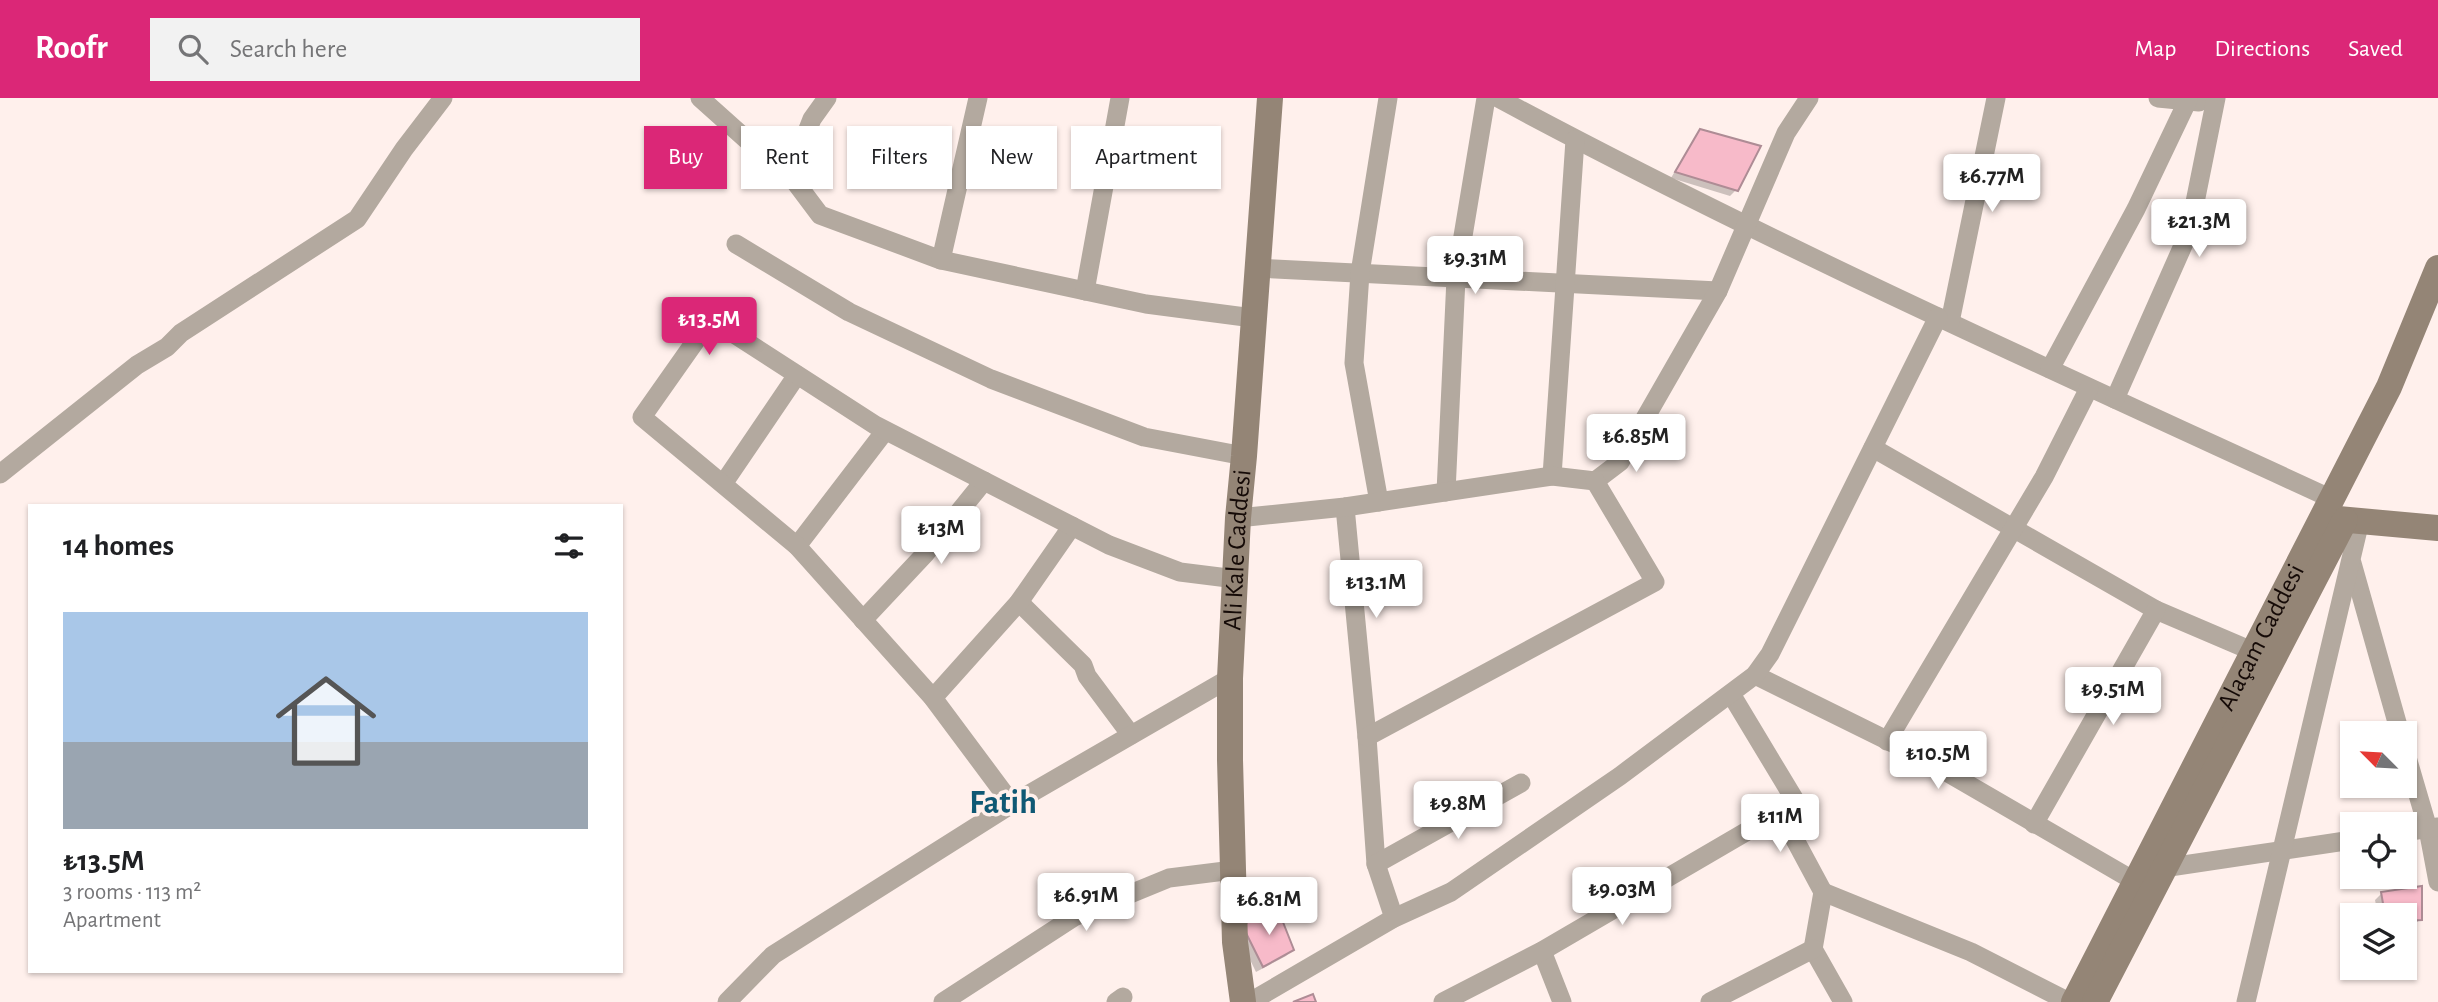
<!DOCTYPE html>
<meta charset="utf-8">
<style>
:root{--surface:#fff;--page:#f2f2f2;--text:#202124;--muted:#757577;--accent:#db2777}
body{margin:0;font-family:"Alegreya Sans",sans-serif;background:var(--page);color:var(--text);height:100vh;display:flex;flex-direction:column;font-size:26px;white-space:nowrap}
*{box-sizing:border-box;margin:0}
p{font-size:23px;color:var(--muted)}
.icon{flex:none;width:38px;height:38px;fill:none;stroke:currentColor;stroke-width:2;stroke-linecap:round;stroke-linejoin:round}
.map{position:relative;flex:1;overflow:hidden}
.side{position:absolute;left:28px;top:406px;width:595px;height:469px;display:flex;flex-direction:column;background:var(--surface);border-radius:0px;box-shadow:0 2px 5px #0004}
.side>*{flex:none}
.top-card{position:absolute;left:644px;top:28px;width:665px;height:63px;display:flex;gap:14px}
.needle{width:46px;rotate:294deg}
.controls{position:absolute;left:2340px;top:623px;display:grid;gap:14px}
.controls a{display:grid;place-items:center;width:77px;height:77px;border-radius:0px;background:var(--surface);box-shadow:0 2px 5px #0004;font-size:35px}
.price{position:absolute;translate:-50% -60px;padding:0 16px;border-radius:7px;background:#fff;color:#222;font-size:23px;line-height:46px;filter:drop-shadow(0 2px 4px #0008)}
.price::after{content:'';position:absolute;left:50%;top:42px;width:21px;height:16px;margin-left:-10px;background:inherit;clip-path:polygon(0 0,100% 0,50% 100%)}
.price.current{background:var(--accent);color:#fff}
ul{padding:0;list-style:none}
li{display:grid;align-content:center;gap:14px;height:371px;padding:0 35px}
li span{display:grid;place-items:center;height:217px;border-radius:0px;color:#555}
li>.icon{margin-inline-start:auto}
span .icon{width:126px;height:126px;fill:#fffc;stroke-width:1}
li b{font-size:30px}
h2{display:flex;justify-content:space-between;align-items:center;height:84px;padding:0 35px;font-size:30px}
.pill{padding:0 24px;border-radius:0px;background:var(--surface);box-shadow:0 2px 5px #0004;font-size:24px;line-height:63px}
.pill.current{background:var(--accent);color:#fff}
header{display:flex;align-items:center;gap:42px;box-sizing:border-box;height:98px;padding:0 35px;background:var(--accent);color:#fff}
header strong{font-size:33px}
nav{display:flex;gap:38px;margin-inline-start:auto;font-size:24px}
.search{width:490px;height:63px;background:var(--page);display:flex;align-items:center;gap:18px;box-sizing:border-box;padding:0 24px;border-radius:0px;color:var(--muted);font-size:26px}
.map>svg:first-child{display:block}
.shadow{fill:#0003}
.building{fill:#f7bac9;stroke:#ae8c95;stroke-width:2}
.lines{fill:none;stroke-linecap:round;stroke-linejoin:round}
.minor{stroke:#b3a99f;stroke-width:19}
.secondary{stroke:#948576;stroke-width:26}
.labels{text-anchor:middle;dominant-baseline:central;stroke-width:7;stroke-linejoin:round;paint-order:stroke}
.street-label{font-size:26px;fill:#150a07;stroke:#fff0ec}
.district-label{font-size:33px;font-weight:bold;fill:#0f5874;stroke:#fff0ec}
</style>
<header>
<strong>Roofr</strong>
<div class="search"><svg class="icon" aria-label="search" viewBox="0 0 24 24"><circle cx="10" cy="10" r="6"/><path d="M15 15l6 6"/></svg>Search here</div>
<nav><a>Map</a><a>Directions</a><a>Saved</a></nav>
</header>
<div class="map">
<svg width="2438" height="904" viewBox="0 0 2438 904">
<rect width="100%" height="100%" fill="#fff0ec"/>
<!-- shadow -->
<g class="shadow">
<polygon points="1701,33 1736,92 1730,98 1671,80 1695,39"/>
<polygon points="2404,753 2413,777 2407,784 2376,784 2375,779 2404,779"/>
<polygon points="2420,790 2420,821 2414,827 2404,828 2404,817 2378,817 2375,802 2381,796"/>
<polygon points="1237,835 1292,852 1286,858 1256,874"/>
</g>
<!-- building -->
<g class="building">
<polygon points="1700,31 1761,48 1738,93 1675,74"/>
<polygon points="2404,751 2412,751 2415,778 2404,778"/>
<polygon points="2422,788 2422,822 2404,823 2404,817 2385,817 2381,794"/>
<polygon points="1277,809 1294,852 1263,869 1242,827"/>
<polygon points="1313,896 1316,904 1293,904"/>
</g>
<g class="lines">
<!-- minor -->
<g class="minor">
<polyline points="700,0 767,60 790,77"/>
<polyline points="827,0 812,21 790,77 820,117 941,162 1146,206 1253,220"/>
<path d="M1498 0C1770 146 2052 272 2332 401"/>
<polyline points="2158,0 2199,4"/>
<polyline points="736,146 849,214 991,281 1144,339 1244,358"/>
<polyline points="941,162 978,0"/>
<polyline points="1257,170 1718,193"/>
<polyline points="1085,193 1120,0"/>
<polyline points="1950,224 1996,0"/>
<polyline points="2050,271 2136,111 2188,2"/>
<polyline points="2115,301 2189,134 2216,0"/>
<polyline points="1873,350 2156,512 2252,553"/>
<polyline points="0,376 137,267 167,249 181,235 357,121 404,51 443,0"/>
<polyline points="1552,378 1575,42"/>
<polyline points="723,386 797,277"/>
<polyline points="1446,394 1456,180 1486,0"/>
<polyline points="1379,404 1354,265 1360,175 1388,0"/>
<polyline points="1345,409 1367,639 1376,766 1394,820"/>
<polyline points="1238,420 1345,409 1552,378 1595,383 1620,364 1718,193 1786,35 1809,0"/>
<polyline points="797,448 885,333"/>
<polyline points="2352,465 2400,635"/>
<polyline points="1019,504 1083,567 1087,578 1131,637"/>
<polyline points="863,522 925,456 984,383"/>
<polyline points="1755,577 1919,658 2136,784"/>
<polyline points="1731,596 1796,704 1780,714 1823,794 1813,851 1843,904"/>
<polyline points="933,600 1019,504 1072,428"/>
<polyline points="1367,639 1655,484 1595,383"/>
<polyline points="1887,643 2044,379 2089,290"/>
<polyline points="2404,649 2428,731 2438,784"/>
<polyline points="1012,706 933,600 797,448 642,319 711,221 875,327 1109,447 1180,474 1236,481"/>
<polyline points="2034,726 2156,512"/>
<polyline points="2404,734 2438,729"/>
<polyline points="1376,766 1521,685"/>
<polyline points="2163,770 2352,742"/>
<polyline points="1823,794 1971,854 2069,904"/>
<polyline points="1542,853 1562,904"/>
<polyline points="727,904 773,857 1012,706 1230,580"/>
<polyline points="943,904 1074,819 1169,780 1233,772"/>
<polyline points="1116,904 1123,899"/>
<polyline points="1250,904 1394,820 1451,794 1620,678 1755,577 1770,556 1938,219"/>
<polyline points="1443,904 1542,853 1780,714"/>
<polyline points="1710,904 1813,851"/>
<polyline points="2246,904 2360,423"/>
</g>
<!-- secondary -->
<g class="secondary">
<polyline points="2327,420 2438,430"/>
<path id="s1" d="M1243 904 1235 844 1230 662V580L1238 420 1244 358 1270 0"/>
<path id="s2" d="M2074 904 2389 289 2438 170"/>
<polyline points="2095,904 2345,422"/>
</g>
</g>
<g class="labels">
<!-- street labels -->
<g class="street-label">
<text stroke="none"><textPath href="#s1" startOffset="453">Ali Kale Caddesi</textPath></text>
<text stroke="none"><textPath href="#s2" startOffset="410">Alaçam Caddesi</textPath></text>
</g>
<!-- district labels -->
<g class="district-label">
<text x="1003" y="705">Fatih</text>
</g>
</g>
</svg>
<div class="controls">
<a><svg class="needle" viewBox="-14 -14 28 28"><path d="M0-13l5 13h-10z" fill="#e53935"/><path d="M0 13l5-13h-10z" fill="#757577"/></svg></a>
<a><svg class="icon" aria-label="locate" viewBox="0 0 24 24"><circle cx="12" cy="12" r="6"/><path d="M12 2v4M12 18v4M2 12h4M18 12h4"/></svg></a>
<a><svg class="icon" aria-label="layers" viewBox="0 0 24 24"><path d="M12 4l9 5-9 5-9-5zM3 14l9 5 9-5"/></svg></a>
</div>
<b class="price" style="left:1992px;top:116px">₺6.77M</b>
<b class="price" style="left:2199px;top:161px">₺21.3M</b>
<b class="price" style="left:1475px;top:198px">₺9.31M</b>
<b class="price current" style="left:709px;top:259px">₺13.5M</b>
<b class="price" style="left:1636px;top:376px">₺6.85M</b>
<b class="price" style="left:941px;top:468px">₺13M</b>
<b class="price" style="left:1376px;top:522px">₺13.1M</b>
<b class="price" style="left:2113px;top:629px">₺9.51M</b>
<b class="price" style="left:1938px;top:693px">₺10.5M</b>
<b class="price" style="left:1458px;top:743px">₺9.8M</b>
<b class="price" style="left:1780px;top:756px">₺11M</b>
<b class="price" style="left:1622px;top:829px">₺9.03M</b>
<b class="price" style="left:1086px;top:835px">₺6.91M</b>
<b class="price" style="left:1269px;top:839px">₺6.81M</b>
<div class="top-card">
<a class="pill current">Buy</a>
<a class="pill">Rent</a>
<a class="pill">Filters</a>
<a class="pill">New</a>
<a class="pill">Apartment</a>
</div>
<section class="side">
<h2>14 homes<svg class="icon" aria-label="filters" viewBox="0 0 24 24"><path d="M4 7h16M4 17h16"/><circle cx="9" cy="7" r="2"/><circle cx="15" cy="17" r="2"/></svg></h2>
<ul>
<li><span style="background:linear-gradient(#a9c7e8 60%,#9aa5b1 0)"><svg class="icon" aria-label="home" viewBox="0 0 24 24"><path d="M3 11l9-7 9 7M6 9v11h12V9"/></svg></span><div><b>₺13.5M</b><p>3 rooms · 113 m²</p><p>Apartment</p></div></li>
</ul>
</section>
</div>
